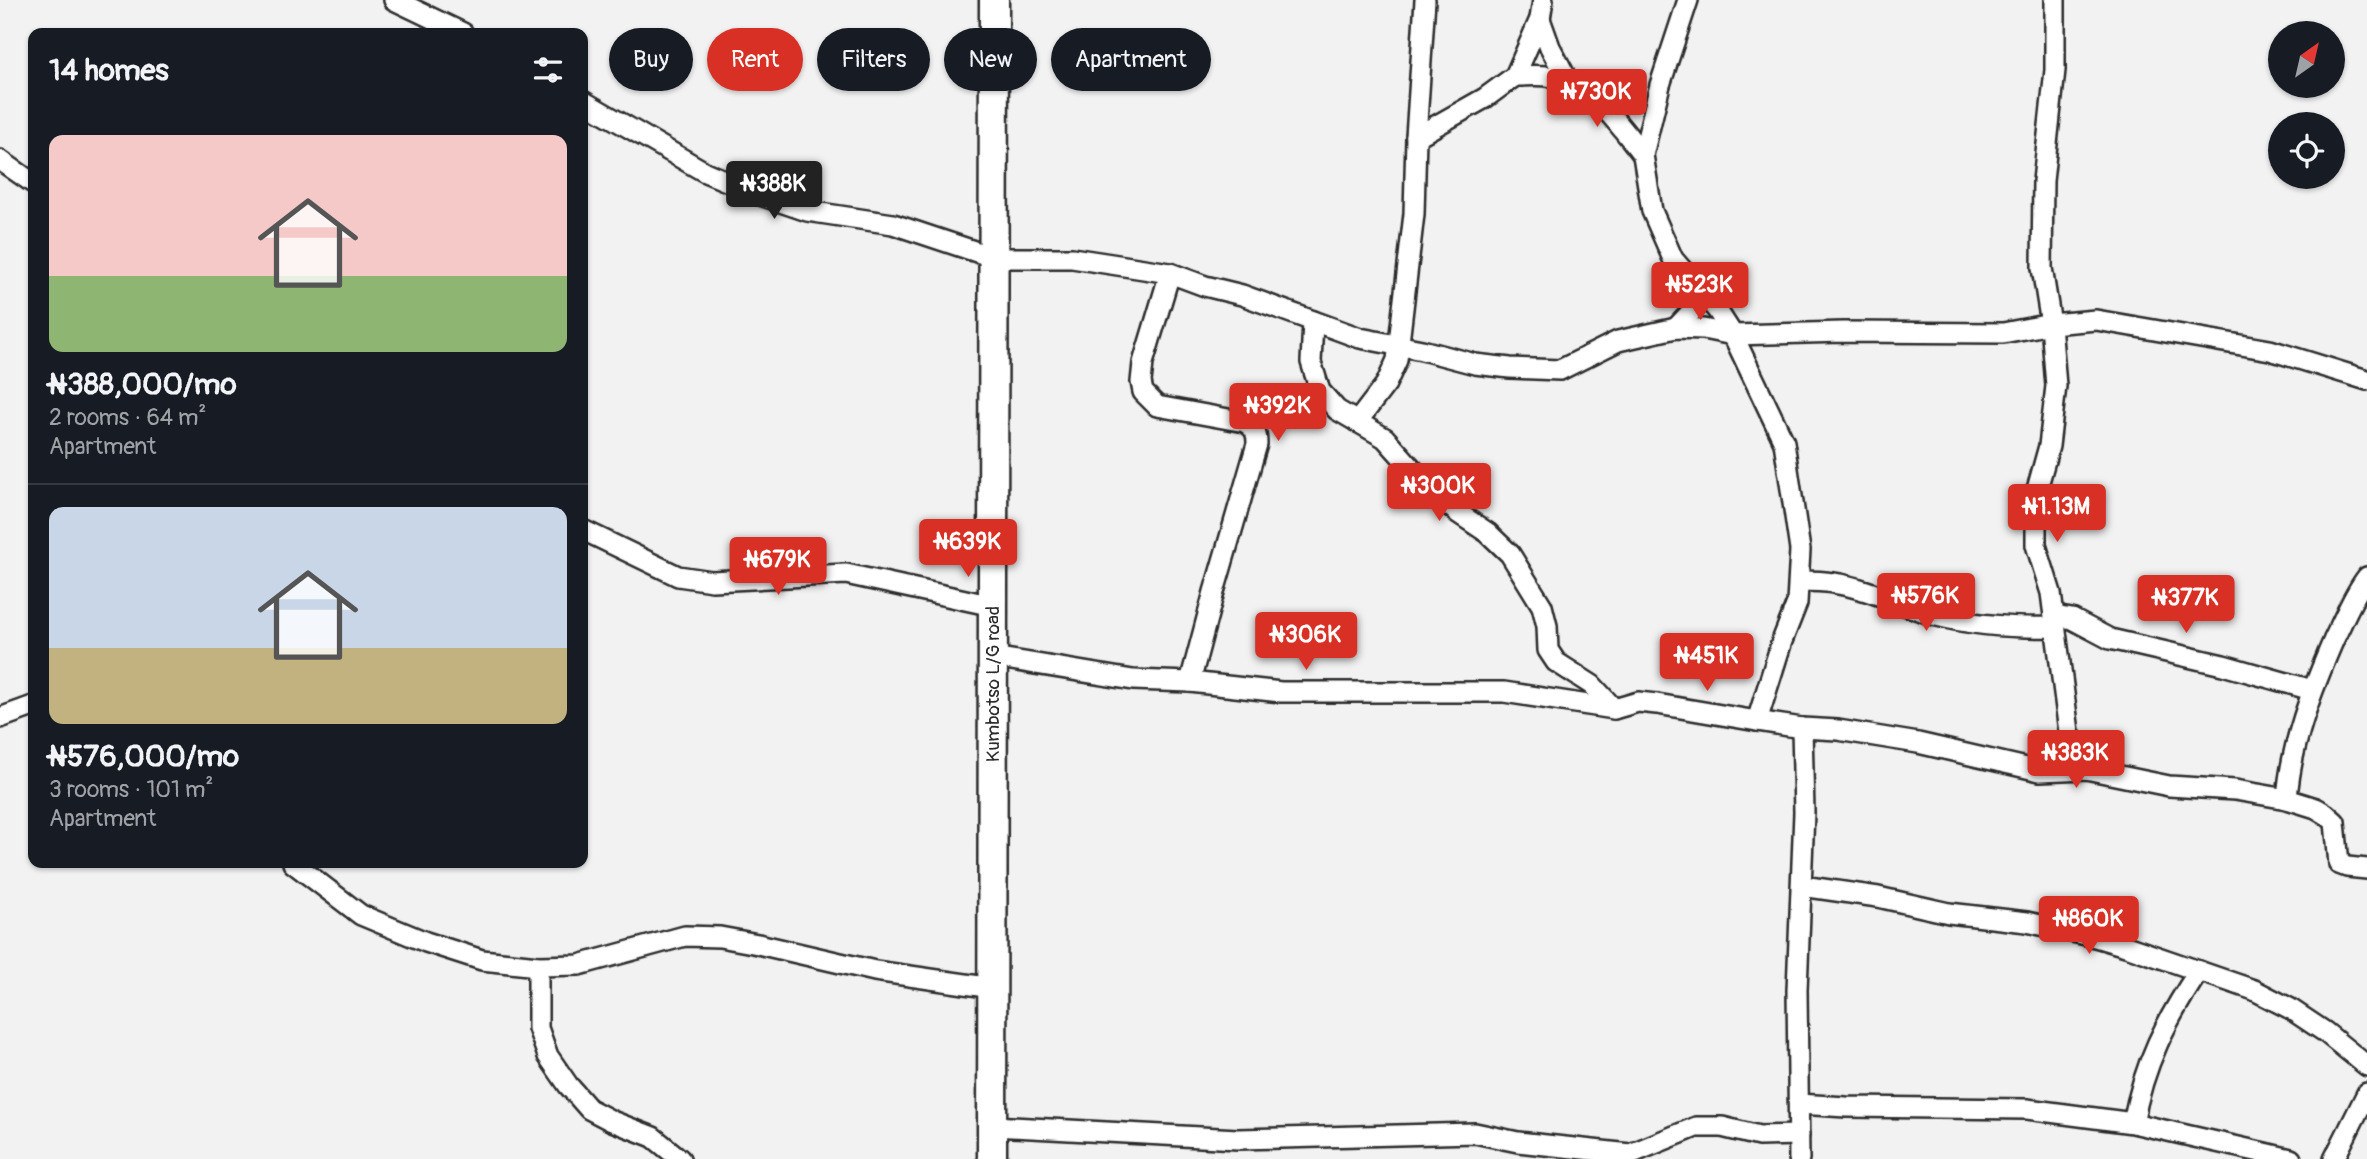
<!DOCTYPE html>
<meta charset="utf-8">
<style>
:root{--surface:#171b24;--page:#20242c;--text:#f1f3f6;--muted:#9ea1a6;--line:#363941;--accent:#d93025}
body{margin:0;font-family:Pangolin,sans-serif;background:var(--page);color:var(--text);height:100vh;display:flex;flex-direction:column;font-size:26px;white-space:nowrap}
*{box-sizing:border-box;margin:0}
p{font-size:23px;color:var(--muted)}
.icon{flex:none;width:38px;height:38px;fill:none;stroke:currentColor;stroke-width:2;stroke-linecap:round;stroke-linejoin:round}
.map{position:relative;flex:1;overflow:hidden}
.sheet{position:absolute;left:28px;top:28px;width:560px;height:840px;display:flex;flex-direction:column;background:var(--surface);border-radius:14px;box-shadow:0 2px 5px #0004}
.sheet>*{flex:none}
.top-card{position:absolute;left:609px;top:28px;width:665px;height:63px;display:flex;gap:14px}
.needle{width:46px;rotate:34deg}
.tools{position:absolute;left:2268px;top:21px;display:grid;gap:14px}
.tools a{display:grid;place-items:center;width:77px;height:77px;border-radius:50%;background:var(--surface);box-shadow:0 2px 5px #0004;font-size:35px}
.price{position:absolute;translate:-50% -60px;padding:0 16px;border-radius:7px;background:var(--accent);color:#fff;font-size:23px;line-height:46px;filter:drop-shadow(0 2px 4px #0008)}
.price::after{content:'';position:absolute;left:50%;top:42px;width:21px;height:16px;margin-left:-10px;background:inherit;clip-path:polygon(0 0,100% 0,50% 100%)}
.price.current{background:#222;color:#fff}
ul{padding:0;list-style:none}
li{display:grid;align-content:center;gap:14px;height:371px;padding:0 21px}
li+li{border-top:2px solid var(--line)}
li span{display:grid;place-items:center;height:217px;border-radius:14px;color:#555}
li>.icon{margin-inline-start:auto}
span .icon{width:126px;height:126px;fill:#fffc;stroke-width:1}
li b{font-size:30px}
h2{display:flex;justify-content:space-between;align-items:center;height:84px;padding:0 21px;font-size:30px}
.chip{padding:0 24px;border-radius:32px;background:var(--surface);box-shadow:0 2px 5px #0004;font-size:24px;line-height:63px}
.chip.current{background:var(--accent);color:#fff}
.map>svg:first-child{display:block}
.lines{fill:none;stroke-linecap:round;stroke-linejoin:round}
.street-casing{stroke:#2b2b2b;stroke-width:24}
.secondary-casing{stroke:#2b2b2b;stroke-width:33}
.street{stroke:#fff;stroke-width:19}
.secondary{stroke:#fff;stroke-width:28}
.labels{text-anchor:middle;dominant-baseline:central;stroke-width:7;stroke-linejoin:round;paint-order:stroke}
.street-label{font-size:19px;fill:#2b2b2b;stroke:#fff}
</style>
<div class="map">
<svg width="2367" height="1159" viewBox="0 0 2367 1159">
<rect width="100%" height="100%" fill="#f2f2f2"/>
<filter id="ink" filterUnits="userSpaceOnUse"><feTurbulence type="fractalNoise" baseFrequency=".0143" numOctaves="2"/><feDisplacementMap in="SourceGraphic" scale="14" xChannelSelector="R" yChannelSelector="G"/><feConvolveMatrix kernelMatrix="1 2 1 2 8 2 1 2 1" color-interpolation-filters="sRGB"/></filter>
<g filter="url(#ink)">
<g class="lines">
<defs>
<g id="street">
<polyline points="394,0 463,33"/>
<polyline points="1688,0 1660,85 1643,155 1652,211 1673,259 1717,310 1733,335 1784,442 1800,550 1797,603 1782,641 1757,721"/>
<polyline points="2055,0 2055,70 2043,181 2042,268 2051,324 2056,386 2049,446 2036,493 2036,545 2051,593 2069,732 2086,769"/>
<polyline points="1540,19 1550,47 1568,81"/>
<path d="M1515 76C1527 76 1541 74 1553 77 1594 86 1619 125 1643 155"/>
<polyline points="583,101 705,172 760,195 807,211 893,224 995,258 1072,258 1170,273 1205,286 1242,295 1360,338 1422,350 1475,364 1510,368 1560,370 1618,341 1676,328 1703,329 1733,335 1843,332 2003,333 2051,324 2096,320 2270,350 2367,380"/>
<polyline points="1416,137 1485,98 1515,76 1540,19 1543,0"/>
<polyline points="0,160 33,183"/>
<path d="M1170 273 1143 363 1141 382 1143 392 1157 406 1245 422C1255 428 1257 433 1257 444L1214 592 1190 682"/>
<polyline points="1313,321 1311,362 1320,391 1337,410 1385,438 1435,494 1458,513 1488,533 1510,554 1542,606 1547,626 1548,650 1556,662 1592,685 1614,709"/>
<polyline points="1676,328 1691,312 1698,287"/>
<polyline points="1357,422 1386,384 1397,360 1414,214 1416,137 1425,0"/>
<polyline points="583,530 678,576 712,581 846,574 993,606"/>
<path d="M1800 581C1811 581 1822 581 1833 583 1869 588 1902 606 1937 616 1976 626 2015 628 2056 627"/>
<polyline points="2054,616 2072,619 2110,639 2223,665 2312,690"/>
<polyline points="993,657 1133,680 1190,682 1281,692 1504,692 1614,709 1638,702 1657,704 1757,721 1802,728 1838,730 1918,743 2040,771 2086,769 2169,786 2235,790 2287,799 2316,808 2326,814 2335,822 2339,864 2347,867 2367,869"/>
<polyline points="0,718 33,706"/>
<path d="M2287 799C2291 743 2312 690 2334 639 2344 619 2353 595 2367 577"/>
<polyline points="293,863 361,915 426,942 482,960 538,966 579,965 685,936 720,937 758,944 875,971 993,988"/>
<polyline points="1802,886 1878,897 1949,913 2027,922 2095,937 2129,947 2254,990 2289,1008 2325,1032 2367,1066"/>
<polyline points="538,966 538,1028 548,1056 568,1085 589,1109 612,1121 653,1137 680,1159"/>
<polyline points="1799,1104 1846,1107 2027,1109 2133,1123 2291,1159"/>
<path d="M2133 1123C2144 1064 2166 1020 2199 971"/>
<polyline points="992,1126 1238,1139 1475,1133 1518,1142 1630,1154 1696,1127 1722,1127 1759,1136 1799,1135"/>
<polyline points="1799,1159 1797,990 1804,812 1802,728"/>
<polyline points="2334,1159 2367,1093"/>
</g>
<polyline id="secondary" points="992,1159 994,0"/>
</defs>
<!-- street casing -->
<use href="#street" class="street-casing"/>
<!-- secondary casing -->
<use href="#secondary" class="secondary-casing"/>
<!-- street -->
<use href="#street" class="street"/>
<!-- secondary -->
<use href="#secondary" class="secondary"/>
</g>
</g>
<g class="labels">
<!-- street labels -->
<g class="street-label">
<text transform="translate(993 684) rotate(-90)">Kumbotso L/G road</text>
</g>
</g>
</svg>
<div class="tools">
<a><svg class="needle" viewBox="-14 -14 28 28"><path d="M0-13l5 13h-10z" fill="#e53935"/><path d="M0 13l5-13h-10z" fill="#9ea1a6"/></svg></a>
<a><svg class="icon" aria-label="locate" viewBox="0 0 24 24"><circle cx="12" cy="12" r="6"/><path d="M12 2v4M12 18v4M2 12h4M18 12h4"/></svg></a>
</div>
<b class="price" style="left:1597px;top:129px">₦730K</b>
<b class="price current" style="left:774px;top:221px">₦388K</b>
<b class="price" style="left:1700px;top:322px">₦523K</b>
<b class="price" style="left:1278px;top:443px">₦392K</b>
<b class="price" style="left:1439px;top:523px">₦300K</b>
<b class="price" style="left:2057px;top:544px">₦1.13M</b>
<b class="price" style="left:968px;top:579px">₦639K</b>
<b class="price" style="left:778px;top:597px">₦679K</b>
<b class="price" style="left:1926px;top:633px">₦576K</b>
<b class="price" style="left:2186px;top:635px">₦377K</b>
<b class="price" style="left:1306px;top:672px">₦306K</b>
<b class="price" style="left:1707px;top:693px">₦451K</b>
<b class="price" style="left:2076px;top:790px">₦383K</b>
<b class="price" style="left:2089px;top:956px">₦860K</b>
<div class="top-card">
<a class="chip">Buy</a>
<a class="chip current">Rent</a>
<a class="chip">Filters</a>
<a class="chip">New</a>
<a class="chip">Apartment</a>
</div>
<section class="sheet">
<h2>14 homes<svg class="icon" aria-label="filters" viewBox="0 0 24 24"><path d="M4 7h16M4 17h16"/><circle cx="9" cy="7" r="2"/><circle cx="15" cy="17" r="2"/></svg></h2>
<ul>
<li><span style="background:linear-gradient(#f6c9c9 65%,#8fb573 0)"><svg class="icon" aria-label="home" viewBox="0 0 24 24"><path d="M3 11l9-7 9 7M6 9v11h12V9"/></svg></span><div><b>₦388,000/mo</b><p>2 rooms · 64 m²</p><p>Apartment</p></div></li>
<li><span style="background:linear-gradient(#c9d6e8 65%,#c2b280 0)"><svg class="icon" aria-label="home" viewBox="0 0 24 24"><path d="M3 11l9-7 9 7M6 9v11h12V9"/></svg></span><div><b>₦576,000/mo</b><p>3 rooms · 101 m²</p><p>Apartment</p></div></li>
</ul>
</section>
</div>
